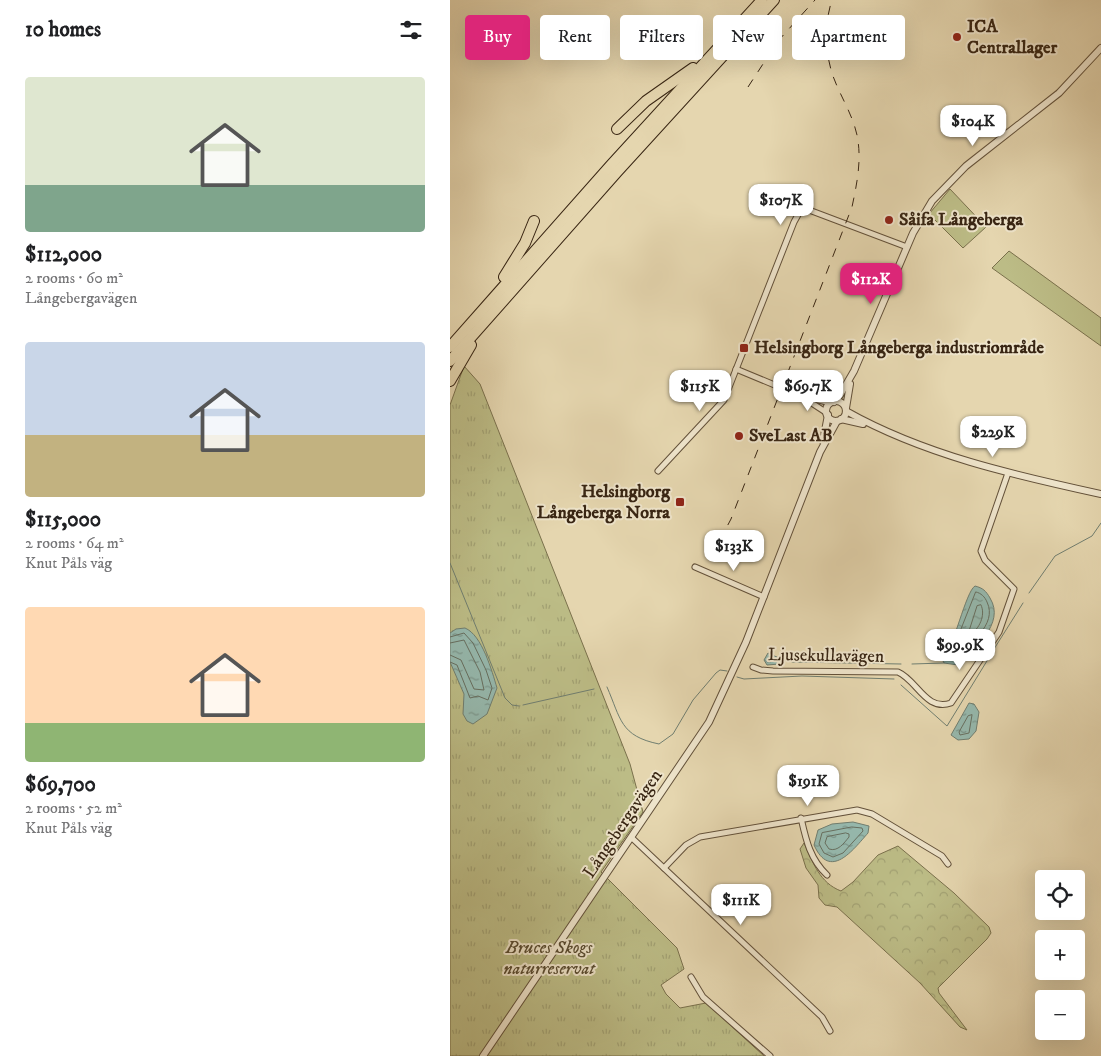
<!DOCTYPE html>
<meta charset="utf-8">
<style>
:root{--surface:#fff;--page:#f2f2f2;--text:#202124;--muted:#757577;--accent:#db2777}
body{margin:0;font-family:"IM FELL DW Pica",serif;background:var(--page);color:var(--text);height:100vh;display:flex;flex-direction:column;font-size:19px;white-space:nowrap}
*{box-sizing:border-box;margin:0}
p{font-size:16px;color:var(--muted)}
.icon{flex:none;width:28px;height:28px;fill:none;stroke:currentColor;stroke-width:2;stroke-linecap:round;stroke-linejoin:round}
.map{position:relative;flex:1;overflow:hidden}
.sheet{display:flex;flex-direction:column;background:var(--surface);width:450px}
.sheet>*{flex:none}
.banner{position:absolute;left:15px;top:15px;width:475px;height:45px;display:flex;gap:10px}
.controls{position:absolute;left:585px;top:870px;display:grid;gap:10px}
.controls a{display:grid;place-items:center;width:50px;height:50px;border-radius:5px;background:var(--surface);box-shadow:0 5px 20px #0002;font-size:25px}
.price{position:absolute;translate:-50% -42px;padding:0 11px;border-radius:10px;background:#fff;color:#222;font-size:16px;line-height:32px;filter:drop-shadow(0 1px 2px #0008)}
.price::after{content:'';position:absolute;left:50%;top:30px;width:15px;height:11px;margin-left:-8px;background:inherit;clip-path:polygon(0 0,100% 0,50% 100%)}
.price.active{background:var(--accent);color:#fff}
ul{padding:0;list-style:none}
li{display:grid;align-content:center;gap:10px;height:265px;padding:0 25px}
li span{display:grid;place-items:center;height:155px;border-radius:5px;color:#555}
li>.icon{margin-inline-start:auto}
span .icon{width:90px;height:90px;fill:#fffc;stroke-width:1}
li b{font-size:21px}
h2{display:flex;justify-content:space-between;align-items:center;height:60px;padding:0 25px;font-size:21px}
.tag{padding:0 18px;border-radius:5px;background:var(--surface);box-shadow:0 5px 20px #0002;font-size:18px;line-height:45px}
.tag.active{background:var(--accent);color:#fff}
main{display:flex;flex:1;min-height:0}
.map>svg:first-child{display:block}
.grass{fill:#bcbc86;stroke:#7a704c}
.forest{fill:url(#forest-crowns);stroke:#7a704c}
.park{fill:url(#park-tufts);stroke:#7a704c}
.water{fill:url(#water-ripples);stroke:#707e70}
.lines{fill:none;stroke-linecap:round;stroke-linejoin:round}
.shore{stroke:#676f60;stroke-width:1}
.stream{stroke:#707e70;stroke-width:1}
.minor-casing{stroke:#63513a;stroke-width:7}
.tertiary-casing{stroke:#63513a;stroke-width:8}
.motorway-casing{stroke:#382513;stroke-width:12}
.minor{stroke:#eee4cb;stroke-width:5}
.tertiary{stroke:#eee4cb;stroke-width:6}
.motorway{stroke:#e5d6af;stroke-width:10}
.rail{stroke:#382513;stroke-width:1;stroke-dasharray:9 9;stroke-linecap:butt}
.poi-dot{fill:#8f2418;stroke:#eee4cb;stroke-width:2}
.labels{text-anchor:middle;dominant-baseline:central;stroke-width:4;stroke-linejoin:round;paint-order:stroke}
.poi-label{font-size:18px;font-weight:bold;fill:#382513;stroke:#eee4cb;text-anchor:start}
.street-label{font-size:18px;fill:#382513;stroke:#eee4cb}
.park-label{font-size:18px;font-style:italic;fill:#594b30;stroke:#eee4cb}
</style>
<main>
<section class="sheet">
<h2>10 homes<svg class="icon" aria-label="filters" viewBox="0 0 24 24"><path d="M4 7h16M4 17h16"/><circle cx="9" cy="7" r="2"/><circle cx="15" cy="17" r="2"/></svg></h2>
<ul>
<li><span style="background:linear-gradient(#dfe7d0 70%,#7fa58c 0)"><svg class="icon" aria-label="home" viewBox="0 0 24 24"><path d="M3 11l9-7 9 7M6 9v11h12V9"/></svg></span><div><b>$112,000</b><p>2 rooms · 60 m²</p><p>Långebergavägen</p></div></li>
<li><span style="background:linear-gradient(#c9d6e8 60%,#c2b280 0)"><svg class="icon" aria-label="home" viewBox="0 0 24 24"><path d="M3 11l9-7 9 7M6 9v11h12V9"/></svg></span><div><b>$115,000</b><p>2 rooms · 64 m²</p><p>Knut Påls väg</p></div></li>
<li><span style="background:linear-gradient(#ffd9b3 75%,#8fb573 0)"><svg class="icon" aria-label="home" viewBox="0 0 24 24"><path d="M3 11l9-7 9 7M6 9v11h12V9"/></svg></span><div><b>$69,700</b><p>2 rooms · 52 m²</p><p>Knut Påls väg</p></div></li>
</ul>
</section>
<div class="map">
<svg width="651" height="1056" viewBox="0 0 651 1056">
<defs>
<pattern id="forest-crowns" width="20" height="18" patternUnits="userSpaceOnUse" patternTransform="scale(1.25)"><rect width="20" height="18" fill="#bcbc86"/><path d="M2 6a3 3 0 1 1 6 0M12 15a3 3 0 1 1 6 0" fill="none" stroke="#a2a173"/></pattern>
<pattern id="park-tufts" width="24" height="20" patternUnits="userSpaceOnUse" patternTransform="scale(1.25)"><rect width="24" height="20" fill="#bcbc86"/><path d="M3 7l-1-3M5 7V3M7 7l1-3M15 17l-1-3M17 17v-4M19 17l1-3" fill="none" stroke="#a2a173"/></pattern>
<pattern id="water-ripples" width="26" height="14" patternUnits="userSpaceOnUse" patternTransform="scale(1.25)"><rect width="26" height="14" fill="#96b9ae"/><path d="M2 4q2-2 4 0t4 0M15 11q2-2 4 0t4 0" fill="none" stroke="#7b968c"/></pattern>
</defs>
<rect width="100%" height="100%" fill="#e5d6af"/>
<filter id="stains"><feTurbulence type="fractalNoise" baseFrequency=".004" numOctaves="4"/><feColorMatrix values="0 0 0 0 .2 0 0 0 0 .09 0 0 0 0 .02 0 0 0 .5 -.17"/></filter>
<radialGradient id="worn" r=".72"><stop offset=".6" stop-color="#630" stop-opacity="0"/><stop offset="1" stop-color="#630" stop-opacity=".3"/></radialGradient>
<!-- grass -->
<g class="grass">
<polygon points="500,189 536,227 513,248 479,214"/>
<polygon points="559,251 651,318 651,346 542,268"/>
</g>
<!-- forest -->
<path class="forest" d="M354 843C363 863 370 883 391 891L403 882 428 855 448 846 504 893 539 927 541 933 537 939 488 988 489 993 517 1030 510 1027 470 983 387 907 375 905 369 898 368 885 356 868 350 849Z"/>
<!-- park -->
<polygon class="park" points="14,366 30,384 180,764 193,812 151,872 227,948 234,969 211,985 216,994 230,1008 256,1003 314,1056 0,1056 0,405"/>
<!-- water -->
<g class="water">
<path d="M525 586C533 588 536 591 540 598 556 624 523 649 508 665L494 663 493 661C503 649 516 591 525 586Z"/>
<path d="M15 628C32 635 42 671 47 688L37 714 23 724 17 721 13 714 14 694 0 662V633L6 629Z"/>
<polygon points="318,653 329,658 330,664 317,665 314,660"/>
<polygon points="519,703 524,704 529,712 526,731 519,739 508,740 501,735"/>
<path d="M403 822 419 826 418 833C403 850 380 881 364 845L368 830 382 824Z"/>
</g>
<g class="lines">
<!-- shore -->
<g class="shore">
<path d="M526 592C531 593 535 597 537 602 548 625 518 644 507 659H502L501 655Z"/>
<path d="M531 605C536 615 529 630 520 634L519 631 527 606Z"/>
<polyline points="0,637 14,633 23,643 36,670 42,688 38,700 28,696 20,698 7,665 0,662"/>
<polyline points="0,643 14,640 30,672 34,690 24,689 11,660 0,655"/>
<polygon points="522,715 519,733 510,735 509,732 518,716"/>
<polygon points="402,827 412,828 413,831 393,853 383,857 374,853 369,844 372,833"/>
<path d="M396 833 399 834V837C394 843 388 852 379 849L375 843 377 837Z"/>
</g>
<!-- stream -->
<g class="stream">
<polyline points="0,563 55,698 62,705 69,706"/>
<polyline points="579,593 605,556 642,536 651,523"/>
<polyline points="544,649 573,603"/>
<polyline points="342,662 451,664"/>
<polyline points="462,664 494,663"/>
<polyline points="287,677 294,679 352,676 444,679"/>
<polyline points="451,685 497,726 540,656"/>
<path d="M157 687C171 719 170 736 209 744L223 734 243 700 266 673 270 670 277 671"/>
<polyline points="73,705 144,689"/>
</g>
<defs>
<g id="minor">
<polyline points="286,369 351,396 377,413"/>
<polyline points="356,397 381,403"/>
<polyline points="208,471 274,400 344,222 349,213 359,210 457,247"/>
<polyline points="245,567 314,597"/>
<path d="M303 667 311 670 323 671 448 672C467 680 476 712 501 703L549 632 564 589 535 560 531 551 558 473"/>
<path d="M351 818C356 840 360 859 377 875"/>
<polyline points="182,838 372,1017 380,1031"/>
<polyline points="214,868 236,845 250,837 407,810 422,814 492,856 498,864"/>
<polyline points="241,977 253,997 320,1056"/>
</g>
<g id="tertiary">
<circle cx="386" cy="411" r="10"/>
<polyline points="384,402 390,395 404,371 463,233 482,201 516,166 609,93 651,48"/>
<polyline points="396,408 400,384"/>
<path d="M396 411C474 455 564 475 651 494"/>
<polyline points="391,419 413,424"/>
<polyline points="373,441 378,415"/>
<polyline points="33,1056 259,722 296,642 370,452 387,421"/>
</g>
<g id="motorway">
<polyline points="167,129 196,101 243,68"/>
<polyline points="54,277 75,243 84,221"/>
<polyline points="0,347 161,165 312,0"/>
<polyline points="0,361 167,172 324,0"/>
<polyline points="0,381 21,345"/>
</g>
</defs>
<!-- minor casing -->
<use href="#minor" class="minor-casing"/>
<!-- tertiary casing -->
<use href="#tertiary" class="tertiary-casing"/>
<!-- motorway casing -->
<use href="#motorway" class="motorway-casing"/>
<!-- minor -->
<use href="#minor" class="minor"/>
<!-- tertiary -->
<use href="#tertiary" class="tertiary"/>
<!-- motorway -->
<use href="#motorway" class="motorway"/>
<!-- rail -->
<g class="rail">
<polyline points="298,87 328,41 365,0"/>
<path d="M258 555 272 536 281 519 402 207C407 183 412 160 407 135 403 117 394 102 387 86 375 60 373 27 382 0"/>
</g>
</g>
<!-- markers -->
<g class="poi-dot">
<circle cx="507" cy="37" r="5"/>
<circle cx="439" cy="220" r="5"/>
<rect x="289" y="343" width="10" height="10" rx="2.5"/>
<circle cx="289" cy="436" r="5"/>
<rect x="225" y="497" width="10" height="10" rx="2.5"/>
</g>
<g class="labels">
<!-- poi labels -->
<g class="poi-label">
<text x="517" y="27">ICA<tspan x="517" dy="21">Centrallager</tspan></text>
<text x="449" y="220">Såifa Långeberga</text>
<text x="304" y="348">Helsingborg Långeberga industriområde</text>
<text x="299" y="436">SveLast AB</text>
<text x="220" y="492" text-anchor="end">Helsingborg<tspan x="220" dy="21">Långeberga Norra</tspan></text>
</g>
<!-- street labels -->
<g class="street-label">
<text transform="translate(376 656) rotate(1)">Ljusekullavägen</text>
<text transform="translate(173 824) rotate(-56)">Långebergavägen</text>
</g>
<!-- park labels -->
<g class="park-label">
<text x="99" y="948">Bruces Skogs<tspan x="99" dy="21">naturreservat</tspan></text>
</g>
</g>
<rect width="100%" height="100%" filter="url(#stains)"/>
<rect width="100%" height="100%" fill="url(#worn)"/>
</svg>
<div class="controls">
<a><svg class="icon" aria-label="locate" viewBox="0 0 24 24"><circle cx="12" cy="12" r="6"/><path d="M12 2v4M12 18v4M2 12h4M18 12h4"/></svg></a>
<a>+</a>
<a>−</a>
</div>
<b class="price" style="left:523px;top:147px">$104K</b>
<b class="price" style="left:331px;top:226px">$107K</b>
<b class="price active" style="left:421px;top:305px">$112K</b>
<b class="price" style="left:250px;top:412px">$115K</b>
<b class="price" style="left:358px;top:412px">$69.7K</b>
<b class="price" style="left:543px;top:458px">$229K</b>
<b class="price" style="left:284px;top:572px">$133K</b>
<b class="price" style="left:510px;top:671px">$99.9K</b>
<b class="price" style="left:358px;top:807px">$191K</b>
<b class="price" style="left:291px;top:926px">$111K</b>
<div class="banner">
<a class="tag active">Buy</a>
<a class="tag">Rent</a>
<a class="tag">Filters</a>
<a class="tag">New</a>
<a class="tag">Apartment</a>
</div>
</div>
</main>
